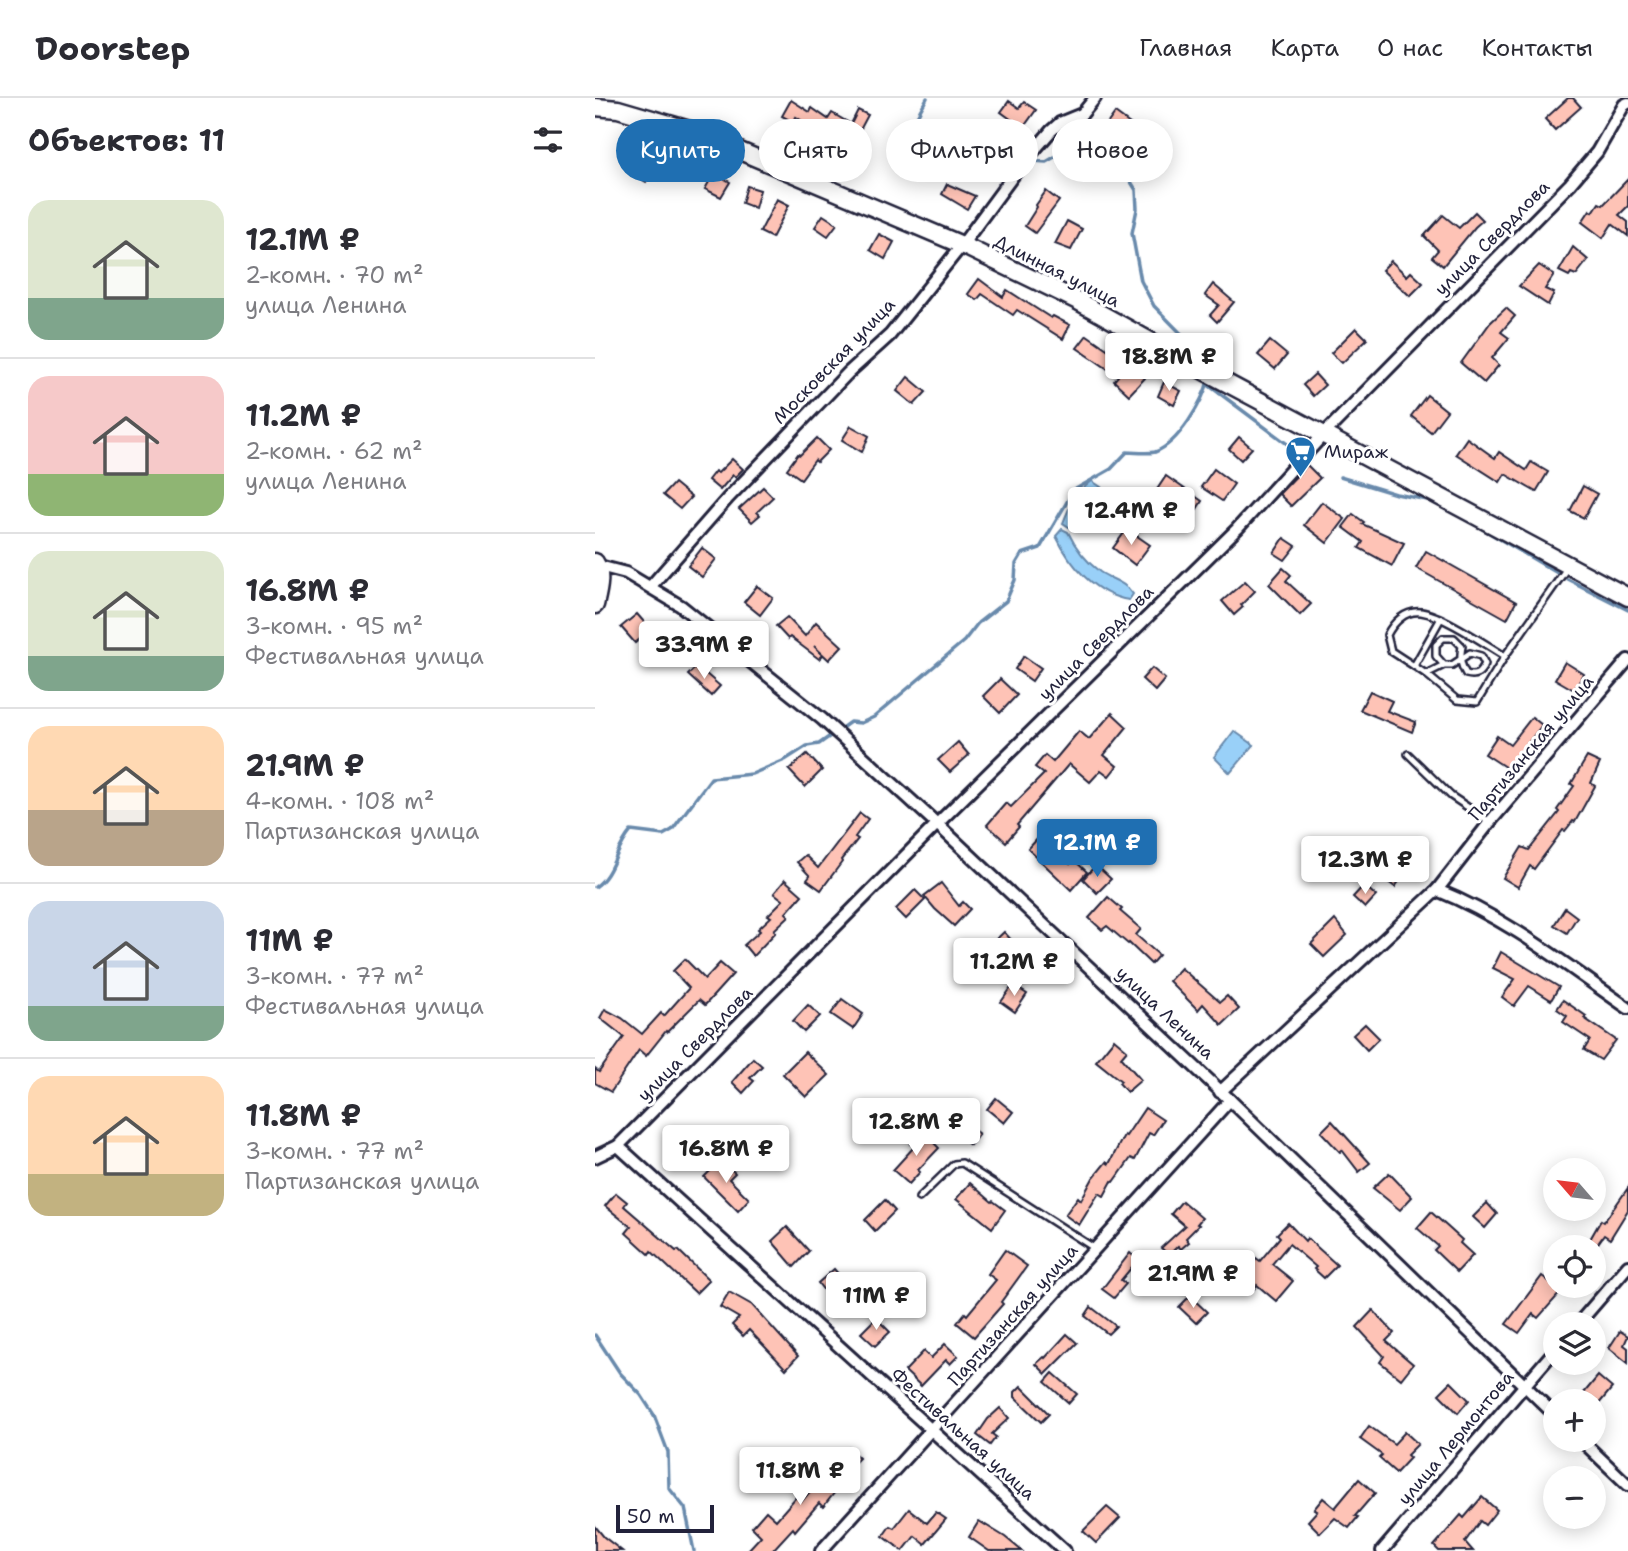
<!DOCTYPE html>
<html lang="ru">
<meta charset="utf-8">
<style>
:root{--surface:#fff;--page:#f2f2f3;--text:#2b2b33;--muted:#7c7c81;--line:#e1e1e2;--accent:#1f6fb2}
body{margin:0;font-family:"Shantell Sans",sans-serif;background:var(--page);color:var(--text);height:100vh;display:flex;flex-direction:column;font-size:26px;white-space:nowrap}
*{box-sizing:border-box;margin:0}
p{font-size:23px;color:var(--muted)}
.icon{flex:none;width:38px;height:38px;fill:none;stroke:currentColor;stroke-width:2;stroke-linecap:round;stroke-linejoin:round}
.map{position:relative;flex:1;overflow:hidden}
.panel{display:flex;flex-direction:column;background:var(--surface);width:595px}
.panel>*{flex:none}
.hud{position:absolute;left:21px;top:21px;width:665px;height:63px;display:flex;gap:14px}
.needle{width:46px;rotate:298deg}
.tools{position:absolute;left:948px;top:1060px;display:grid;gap:14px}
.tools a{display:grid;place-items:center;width:63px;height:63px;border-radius:50%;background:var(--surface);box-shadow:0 4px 18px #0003;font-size:35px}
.scale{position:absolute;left:21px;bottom:18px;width:98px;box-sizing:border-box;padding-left:7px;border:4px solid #22223b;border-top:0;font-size:19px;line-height:24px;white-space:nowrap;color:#22223b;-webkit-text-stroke:5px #fff;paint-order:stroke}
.price{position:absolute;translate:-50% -60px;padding:0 16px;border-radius:7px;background:#fff;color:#222;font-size:23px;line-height:46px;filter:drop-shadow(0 2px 4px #0008)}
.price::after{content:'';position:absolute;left:50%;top:42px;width:21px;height:16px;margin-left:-10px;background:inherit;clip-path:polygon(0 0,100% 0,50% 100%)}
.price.current{background:var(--accent);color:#fff}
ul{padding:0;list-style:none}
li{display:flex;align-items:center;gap:21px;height:175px;padding:0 28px}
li+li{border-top:2px solid var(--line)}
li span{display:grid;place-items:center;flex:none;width:196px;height:140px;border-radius:21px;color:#555}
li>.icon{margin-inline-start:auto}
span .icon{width:84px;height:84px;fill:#fffc;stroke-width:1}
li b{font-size:30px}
h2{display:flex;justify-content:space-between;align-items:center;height:84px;padding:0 28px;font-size:30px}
.tag{padding:0 24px;border-radius:32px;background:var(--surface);box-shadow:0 4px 18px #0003;font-size:24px;line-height:63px}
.tag.current{background:var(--accent);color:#fff}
header{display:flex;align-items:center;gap:42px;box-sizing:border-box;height:98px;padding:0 35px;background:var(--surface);border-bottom:2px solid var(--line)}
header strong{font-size:33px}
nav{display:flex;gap:38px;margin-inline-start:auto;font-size:24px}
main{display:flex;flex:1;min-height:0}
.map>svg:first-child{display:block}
.water{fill:#99d0f8;stroke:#698aac;stroke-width:2}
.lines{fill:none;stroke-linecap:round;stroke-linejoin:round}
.stream{stroke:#698aac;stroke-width:3.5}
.building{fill:#fec3b6;stroke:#22223b;stroke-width:2}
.lane-casing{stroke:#22223b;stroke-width:10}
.street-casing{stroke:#22223b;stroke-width:16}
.secondary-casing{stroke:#22223b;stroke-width:21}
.lane{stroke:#fff;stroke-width:5}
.street{stroke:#fff;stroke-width:10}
.secondary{stroke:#fff;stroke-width:16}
.labels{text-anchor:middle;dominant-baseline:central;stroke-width:6;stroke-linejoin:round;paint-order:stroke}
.street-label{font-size:18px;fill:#22223b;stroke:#fff}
.poi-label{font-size:18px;fill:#22223b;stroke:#fff;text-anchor:start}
</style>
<header>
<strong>Doorstep</strong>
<nav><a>Главная</a><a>Карта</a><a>О нас</a><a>Контакты</a></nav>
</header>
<main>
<section class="panel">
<h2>Объектов: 11<svg class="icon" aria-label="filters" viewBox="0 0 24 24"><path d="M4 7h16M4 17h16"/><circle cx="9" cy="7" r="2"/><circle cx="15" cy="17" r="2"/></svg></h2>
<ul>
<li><span style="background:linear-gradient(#dfe7d0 70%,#7fa58c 0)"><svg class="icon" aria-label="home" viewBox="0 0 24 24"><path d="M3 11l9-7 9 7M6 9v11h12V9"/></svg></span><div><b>12.1M ₽</b><p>2-комн. · 70 m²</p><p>улица Ленина</p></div></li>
<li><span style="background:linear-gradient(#f6c9c9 70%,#8fb573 0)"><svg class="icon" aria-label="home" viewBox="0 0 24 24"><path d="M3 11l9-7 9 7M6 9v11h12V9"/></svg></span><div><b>11.2M ₽</b><p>2-комн. · 62 m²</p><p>улица Ленина</p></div></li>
<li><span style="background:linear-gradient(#dfe7d0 75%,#7fa58c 0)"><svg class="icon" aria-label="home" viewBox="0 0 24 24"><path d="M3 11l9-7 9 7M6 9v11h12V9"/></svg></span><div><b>16.8M ₽</b><p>3-комн. · 95 m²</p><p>Фестивальная улица</p></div></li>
<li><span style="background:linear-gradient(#ffd9b3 60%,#b9a48a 0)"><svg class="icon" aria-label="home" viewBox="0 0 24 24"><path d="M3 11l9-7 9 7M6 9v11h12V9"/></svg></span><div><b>21.9M ₽</b><p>4-комн. · 108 m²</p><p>Партизанская улица</p></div></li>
<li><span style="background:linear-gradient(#c9d6e8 75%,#7fa58c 0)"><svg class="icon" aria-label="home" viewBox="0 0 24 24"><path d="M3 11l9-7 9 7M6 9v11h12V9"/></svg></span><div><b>11M ₽</b><p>3-комн. · 77 m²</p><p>Фестивальная улица</p></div></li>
<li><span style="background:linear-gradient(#ffd9b3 70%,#c2b280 0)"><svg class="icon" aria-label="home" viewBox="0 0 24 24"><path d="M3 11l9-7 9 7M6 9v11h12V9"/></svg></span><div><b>11.8M ₽</b><p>3-комн. · 77 m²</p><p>Партизанская улица</p></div></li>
</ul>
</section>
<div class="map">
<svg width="1033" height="1453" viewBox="0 0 1033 1453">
<rect width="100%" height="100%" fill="#fff"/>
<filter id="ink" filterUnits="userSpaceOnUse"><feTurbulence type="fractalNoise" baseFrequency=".0143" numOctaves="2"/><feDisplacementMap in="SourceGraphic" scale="14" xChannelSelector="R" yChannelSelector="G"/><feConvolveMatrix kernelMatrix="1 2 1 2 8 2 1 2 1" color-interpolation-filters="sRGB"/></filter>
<g filter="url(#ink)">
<!-- water -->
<g class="water">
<path d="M497 383 506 389 489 408 481 426 474 429 468 425C475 407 481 395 497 383Z"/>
<path d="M467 431 473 434C480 449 492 464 505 474 517 482 530 484 538 496L534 502C500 497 475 467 461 438Z"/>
<polygon points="639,633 659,647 635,675 619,659"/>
</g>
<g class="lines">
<!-- stream -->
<g class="stream">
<polyline points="332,0 317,27 327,45 401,60 451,64 463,57 489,57 522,71 533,79 541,92 542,111 537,135 546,183 559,208 617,267 616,273"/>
<polyline points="612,286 703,354"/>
<polyline points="745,379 801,396 838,403"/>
<polyline points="869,420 964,476"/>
<polyline points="972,481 1033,512"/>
<path d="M0 789C19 776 19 753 36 733L68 737 77 732 116 680 157 676 190 662 212 648 224 646 255 624 266 625 279 619 369 543 383 525 411 503 420 482 421 466 427 456 445 450 479 392 516 371 532 354C540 354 552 356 560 354 584 345 608 304 614 280"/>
<polyline points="0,1237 25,1275 46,1297 59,1317 73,1354 74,1390 90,1410 99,1453"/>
</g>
</g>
<!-- building -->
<g class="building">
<polygon points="973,0 978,0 986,9 960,32 950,21"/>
<polygon points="196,2 215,14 217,10 233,21 237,15 256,26 263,12 273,17 257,47 242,39 239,44 201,19 198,24 187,18"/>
<polygon points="414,3 424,10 429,4 441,12 428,30 406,14"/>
<polygon points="520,15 554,40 547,51 512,26"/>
<polygon points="51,61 62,68 51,84 40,77"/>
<polygon points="119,75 135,84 126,99 110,91"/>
<polygon points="1033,81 1033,108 1024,117 1033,124 1033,138 1017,126 1008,140 987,124 995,112 998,114 1004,105 1008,107"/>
<polygon points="352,86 380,98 372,111 347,96"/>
<polygon points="152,88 165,92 160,110 147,105"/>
<polygon points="451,93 464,103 440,135 430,128 442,109 441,107"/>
<polygon points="182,101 194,107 177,140 165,134"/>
<polygon points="880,114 888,122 880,129 848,168 837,159 843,152 829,138 848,117 864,130"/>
<polygon points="228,117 242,126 233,138 220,129"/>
<polygon points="472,123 487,131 476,152 460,146"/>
<polygon points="284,136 299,144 290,161 275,152"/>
<polygon points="978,149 993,162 981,177 976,175 974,178 964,173"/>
<polygon points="796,163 812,178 816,174 828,185 815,198 787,172"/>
<polygon points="944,167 959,177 950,191 959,195 953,207 924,188"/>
<polygon points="384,181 408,199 412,192 456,220 458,218 475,227 468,241 422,212 418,217 387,196 382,202 373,196"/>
<polygon points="618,186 639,204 622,224 615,217 624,207 610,197"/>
<polygon points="911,210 920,218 906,234 914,240 897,260 904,267 889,285 866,265 895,225"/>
<polygon points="761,230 772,241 747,265 736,255"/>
<polygon points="492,237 515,253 517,251 550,280 534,297 519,283 523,278 482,250"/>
<polygon points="675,243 692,257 680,271 663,257"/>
<polygon points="720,276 730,287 718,298 708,287"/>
<polygon points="313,279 331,294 319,307 302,293"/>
<polygon points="569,284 586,293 579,307 563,298"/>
<polygon points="832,297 852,313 836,334 816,318"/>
<polygon points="256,328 274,338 267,354 247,342"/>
<polygon points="644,339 657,350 646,362 634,351"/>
<polygon points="222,340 234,352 222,364 220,362 206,381 192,371 203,356 205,357"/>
<polygon points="872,340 900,360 904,354 931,372 936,364 953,374 941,394 910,376 905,384 861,356"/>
<polygon points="137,361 148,371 140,379 138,377 125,392 113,382 120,373 123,375"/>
<polygon points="712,367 725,380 696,408 684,396"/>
<polygon points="619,371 639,386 627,403 606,389"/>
<polygon points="571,378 607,403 600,414 591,409 577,428 566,420 578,405 561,393"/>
<polygon points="79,385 96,399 85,411 68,397"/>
<polygon points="988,388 1002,396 989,420 975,413"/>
<polygon points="168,389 178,399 162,414 165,417 157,424 144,411"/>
<polygon points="727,404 750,421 732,445 709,427"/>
<polygon points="758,416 769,424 767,426 809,445 797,468 764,450 768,444 748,429"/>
<polygon points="532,431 555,447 540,467 518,450"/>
<polygon points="689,440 701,448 690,462 679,455"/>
<polygon points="107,450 121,461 107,479 93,468"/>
<polygon points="831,453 921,504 912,521 821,470"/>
<polygon points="688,470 696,477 691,483 716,506 705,517 674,486"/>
<polygon points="650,483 660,493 646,507 648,509 639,517 627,503"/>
<polygon points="162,488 178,500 165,517 149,504"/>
<polygon points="42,516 56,532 40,545 26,529"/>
<polygon points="192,519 210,538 221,524 247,548 234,562 219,548 228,557 224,561 195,539 193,541 181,528"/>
<polygon points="429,558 446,570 437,583 420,571"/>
<polygon points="970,564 989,576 979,592 960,581"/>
<polygon points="102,568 125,588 116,598 93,577"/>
<polygon points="557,570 570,581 560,593 547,581"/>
<polygon points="405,581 422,597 405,615 388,598"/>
<polygon points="775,593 797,603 792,613 821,624 817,634 765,612"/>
<polygon points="517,615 532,629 509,657 522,668 514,678 506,672 495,684 474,666 422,727 424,729 411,744 392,727 411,705 416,709 449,676 440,669 450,657 458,664 484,633 494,641"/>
<polygon points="937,619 947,627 913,671 890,656 902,638 915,647"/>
<polygon points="363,644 374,657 355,674 343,662"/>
<polygon points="212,656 227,672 210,689 194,672"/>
<polygon points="992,659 1005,665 996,685 1000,688 980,724 978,723 970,733 968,732 939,771 935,768 923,789 908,780 927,749 934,752 964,714 962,712 979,688 976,686"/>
<polygon points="265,715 273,721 260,739 263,741 246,762 247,764 226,792 212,782 215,778 202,764 210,757 223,770"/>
<polygon points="446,737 475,766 478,761 492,774 476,792 433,751"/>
<polygon points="796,760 812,772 800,789 784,777"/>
<polygon points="501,767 516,781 502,795 488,781"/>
<polygon points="190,782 207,797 191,815 194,818 179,832 181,834 158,858 149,847 165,833 163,831 176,819 173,817 188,802 179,795"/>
<polygon points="346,785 364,808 368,804 375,811 359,828 340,811 329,798"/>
<polygon points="769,787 781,798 770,810 758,799"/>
<polygon points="320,792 330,802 311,821 301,811"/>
<polygon points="513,799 527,811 525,813 546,831 541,837 564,857 556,866 534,845 533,846 512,828 507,832 494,820"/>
<polygon points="970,810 982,819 972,835 959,827"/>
<polygon points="740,822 752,837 729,859 716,846"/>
<polygon points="409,834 431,858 433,855 446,869 429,885 408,863 406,866 392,850"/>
<polygon points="906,854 964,889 956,902 934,888 919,908 907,899 920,881 898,870"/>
<polygon points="90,861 110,881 125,865 138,876 110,907 104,902 72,934 71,933 51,958 44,952 16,994 0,985 0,971 4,974 29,939 5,920 10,911 27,920 47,936 66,915 69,918 94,890 78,873"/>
<polygon points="586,870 625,904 632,898 644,911 627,927 608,906 603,912 574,883"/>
<polygon points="418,887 432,896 420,914 406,904"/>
<polygon points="247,901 268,916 258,931 236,916"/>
<polygon points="968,902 991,918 989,920 1021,942 1006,962 989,952 995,942 968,924 972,918 962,911"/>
<polygon points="213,907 225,918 209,934 198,923"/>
<polygon points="770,926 784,940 772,952 758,937"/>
<polygon points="519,941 532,952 526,959 546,982 532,994 524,985 526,983 501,963"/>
<polygon points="210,954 234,977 211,999 188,976"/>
<polygon points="158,960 167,968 155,980 159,983 148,995 137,984"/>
<polygon points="401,1000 418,1014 409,1025 392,1011"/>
<polygon points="550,1010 568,1022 558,1037 554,1035 540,1062 536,1060 519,1084 517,1083 509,1098 504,1095 484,1127 470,1117 483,1099 486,1102 498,1080 511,1064 514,1066 529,1037 531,1038"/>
<polygon points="737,1023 775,1065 764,1074 747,1052 745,1054 726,1034"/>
<polygon points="368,1024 384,1036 375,1047 360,1035"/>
<polygon points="327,1033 344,1050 323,1072 325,1074 314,1086 298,1072 319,1049 316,1046"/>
<polygon points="126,1062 140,1075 134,1081 154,1101 143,1113 109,1079"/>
<polygon points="794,1075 817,1099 805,1112 778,1090"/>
<polygon points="375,1085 397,1104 398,1103 410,1112 397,1130 361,1101"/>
<polygon points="1033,1090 1033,1112 1015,1141 1009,1137 999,1151 990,1150 1006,1122 1009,1124"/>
<polygon points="21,1095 32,1104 29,1108 81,1153 83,1152 114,1182 101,1195 56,1153 54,1156 31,1135 36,1129 10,1108"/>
<polygon points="290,1102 300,1113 280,1133 270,1122"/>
<polygon points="587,1103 607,1120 602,1126 604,1127 591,1140 594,1144 586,1151 583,1148 574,1157 566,1150 590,1128 576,1116"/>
<polygon points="892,1105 902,1116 890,1130 878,1119"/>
<polygon points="836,1114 867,1142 865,1145 878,1157 862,1174 839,1152 843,1148 822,1130"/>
<polygon points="693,1125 710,1143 712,1140 742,1167 729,1180 719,1171 721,1169 694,1146 677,1166 698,1183 681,1203 662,1187 659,1191 646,1182 661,1160 665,1163 685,1139 682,1136"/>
<polygon points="192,1129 214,1153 199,1169 177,1143"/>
<polygon points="410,1152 432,1168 406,1204 408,1206 379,1239 362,1225 370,1215 372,1217 401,1182 393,1176"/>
<polygon points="535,1155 543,1162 526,1182 531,1186 519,1200 507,1191"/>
<polygon points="239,1171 251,1185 234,1199 223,1185"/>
<polygon points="947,1178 967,1193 943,1220 938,1216 924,1235 911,1226"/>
<polygon points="283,1188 293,1200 278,1212 268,1200"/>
<polygon points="134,1194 157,1207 203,1258 191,1271 154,1232 148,1238 137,1227 144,1220 125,1209"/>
<polygon points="595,1198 612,1214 601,1225 584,1209"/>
<polygon points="496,1209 521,1228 513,1236 490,1218"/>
<polygon points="778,1212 799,1235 791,1243 818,1266 806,1281 785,1264 789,1258 762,1229"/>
<polygon points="281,1220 295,1234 280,1248 266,1235"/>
<polygon points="1025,1233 1033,1238 1029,1247 1033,1250 1033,1265 1014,1250"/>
<polygon points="472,1236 482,1245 451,1276 441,1266 449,1259 450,1260"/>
<polygon points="350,1246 363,1258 355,1266 351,1262 326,1288 310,1273 329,1253 336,1260"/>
<polygon points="458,1275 482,1296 474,1305 450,1284"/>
<polygon points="1003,1278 1017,1290 1003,1307 989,1295"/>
<polygon points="856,1284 874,1302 863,1315 844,1296"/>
<polygon points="426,1288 454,1316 446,1324 420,1299 420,1294"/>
<polygon points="405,1310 414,1320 397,1336 401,1339 395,1347 382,1337 393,1321"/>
<polygon points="774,1328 799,1346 810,1334 823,1346 812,1357 815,1360 801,1375 784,1360 787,1357 765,1341"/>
<polygon points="254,1350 264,1360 239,1385 244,1389 228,1409 224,1405 200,1433 198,1430 177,1453 152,1453 166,1438 157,1429 171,1413 181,1422 202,1398 207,1403 232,1373"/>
<polygon points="764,1381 780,1395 760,1418 763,1419 754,1430 740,1420 725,1435 713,1423 722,1413 719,1411 728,1400 740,1410"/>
<polygon points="887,1399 902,1412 890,1427 885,1423 870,1444 878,1453 844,1453 839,1448 866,1417 869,1420"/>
<polygon points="512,1409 525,1420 501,1445 488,1433"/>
<polygon points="314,1411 332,1425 341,1414 351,1421 330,1446 320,1438 308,1453 288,1438 295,1428 299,1430"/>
<polygon points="384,1423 410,1439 427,1453 394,1453 374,1439"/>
<polygon points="0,1428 9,1439 27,1453 0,1453"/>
</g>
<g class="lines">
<defs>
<g id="lane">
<path d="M845 522 819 568 831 576 849 567H857L875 555 886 558 890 566C885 575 882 579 871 576 865 566 865 560 867 548L859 540H848L841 547V558L849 567"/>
<polyline points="910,558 972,470"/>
<path d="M819 568 796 553 792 537C798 525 810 512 826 514 848 517 890 546 910 558L882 604 862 602 831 576"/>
<polyline points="813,656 856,698 895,724"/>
<polyline points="324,1100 359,1066 367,1065 499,1150"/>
</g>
<g id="street">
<polyline points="4,468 31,475 86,508 227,621 342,726 635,1002 961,1318"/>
<polyline points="56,488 133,400 253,275 295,237 367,147 423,71 456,33 465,25 487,16 500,0"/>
<path d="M842 792C912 820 971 867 1033 910"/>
<polyline points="625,994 842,792 895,724 1033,562"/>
<polyline points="23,1048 470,1453"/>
<polyline points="0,1059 23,1048 342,726 642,431 728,337 975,86 1002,54 1029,7 1033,5"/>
<polyline points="982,1227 1033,1168"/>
<polyline points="986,1342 1033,1387"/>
<polyline points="226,1453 635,1002"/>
<polyline points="787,1453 961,1251"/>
</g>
<g id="secondary">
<polyline points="0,9 23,11 95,32 367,147 481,202 611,274 1033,499"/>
<path d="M0 464C8 476 3 494 0 507"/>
</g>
</defs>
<!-- lane casing -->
<use href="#lane" class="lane-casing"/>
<!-- street casing -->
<use href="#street" class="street-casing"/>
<!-- secondary casing -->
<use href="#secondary" class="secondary-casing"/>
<!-- lane -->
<use href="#lane" class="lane"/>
<!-- street -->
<use href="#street" class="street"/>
<!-- secondary -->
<use href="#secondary" class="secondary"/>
</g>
</g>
<!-- icons -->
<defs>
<symbol id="supermarket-pin" viewBox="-11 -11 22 30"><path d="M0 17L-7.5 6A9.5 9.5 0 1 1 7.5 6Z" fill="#1f6fb2" stroke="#fff"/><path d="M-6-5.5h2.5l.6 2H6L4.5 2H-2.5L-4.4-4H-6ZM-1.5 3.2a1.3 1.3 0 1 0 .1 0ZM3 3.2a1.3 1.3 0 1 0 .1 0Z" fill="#fff"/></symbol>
</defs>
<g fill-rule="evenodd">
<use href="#supermarket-pin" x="688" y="336" width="35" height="47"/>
</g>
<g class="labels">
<!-- street labels -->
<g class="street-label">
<text transform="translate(897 140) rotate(-45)">улица Свердлова</text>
<text transform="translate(462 173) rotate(27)">Длинная улица</text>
<text transform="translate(239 263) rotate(-46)">Московская улица</text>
<text transform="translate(501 545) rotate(-45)">улица Свердлова</text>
<text transform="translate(936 650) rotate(-50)">Партизанская улица</text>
<text transform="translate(570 915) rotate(43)">улица Ленина</text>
<text transform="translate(100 946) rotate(-45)">улица Свердлова</text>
<text transform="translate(418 1217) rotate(-48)">Партизанская улица</text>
<text transform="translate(368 1336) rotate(42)">Фестивальная улица</text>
<text transform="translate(861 1340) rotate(-50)">улица Лермонтова</text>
</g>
<!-- poi labels -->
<g class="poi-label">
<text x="729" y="354">Мираж</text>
</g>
</g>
</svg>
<div class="tools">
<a><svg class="needle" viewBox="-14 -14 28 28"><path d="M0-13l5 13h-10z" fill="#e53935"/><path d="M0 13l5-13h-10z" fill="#7c7c81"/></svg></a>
<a><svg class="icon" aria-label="locate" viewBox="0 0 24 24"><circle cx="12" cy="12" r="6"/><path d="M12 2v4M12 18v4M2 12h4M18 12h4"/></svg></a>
<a><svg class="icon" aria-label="layers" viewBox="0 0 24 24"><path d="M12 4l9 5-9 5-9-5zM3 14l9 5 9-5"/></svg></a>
<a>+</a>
<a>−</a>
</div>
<div class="scale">50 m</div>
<b class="price" style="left:574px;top:295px">18.8M ₽</b>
<b class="price" style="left:536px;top:449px">12.4M ₽</b>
<b class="price" style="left:109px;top:583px">33.9M ₽</b>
<b class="price current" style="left:502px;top:781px">12.1M ₽</b>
<b class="price" style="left:770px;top:798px">12.3M ₽</b>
<b class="price" style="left:419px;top:900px">11.2M ₽</b>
<b class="price" style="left:321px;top:1060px">12.8M ₽</b>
<b class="price" style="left:131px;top:1087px">16.8M ₽</b>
<b class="price" style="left:598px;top:1212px">21.9M ₽</b>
<b class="price" style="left:281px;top:1234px">11M ₽</b>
<b class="price" style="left:205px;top:1409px">11.8M ₽</b>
<div class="hud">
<a class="tag current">Купить</a>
<a class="tag">Снять</a>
<a class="tag">Фильтры</a>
<a class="tag">Новое</a>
</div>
</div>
</main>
